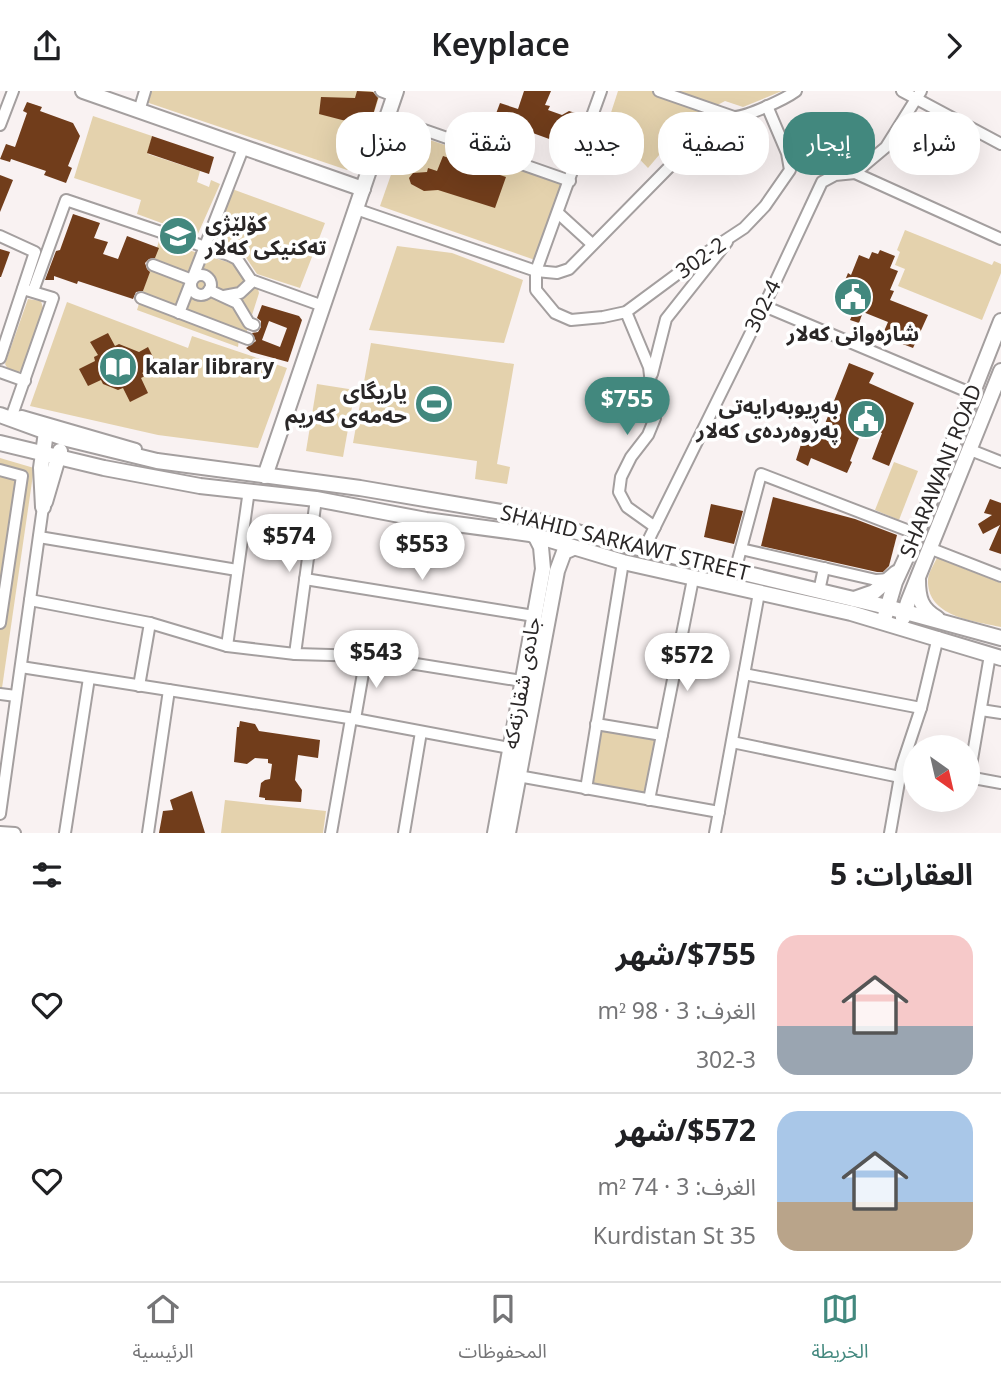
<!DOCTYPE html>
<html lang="ar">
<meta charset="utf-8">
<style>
:root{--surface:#fff;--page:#f2f2f2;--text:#202124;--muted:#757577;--line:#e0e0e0;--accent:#42887e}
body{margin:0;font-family:Georgia,"Noto Sans Arabic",serif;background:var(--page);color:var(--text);direction:rtl;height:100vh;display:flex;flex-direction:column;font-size:26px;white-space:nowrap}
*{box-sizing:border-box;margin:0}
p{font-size:23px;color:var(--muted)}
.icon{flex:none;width:38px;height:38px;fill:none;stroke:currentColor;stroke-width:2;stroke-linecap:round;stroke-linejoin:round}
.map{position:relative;height:742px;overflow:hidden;direction:ltr}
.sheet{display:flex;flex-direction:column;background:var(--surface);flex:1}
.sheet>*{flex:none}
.banner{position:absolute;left:21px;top:21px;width:959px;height:63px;direction:rtl;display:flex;gap:14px}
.needle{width:46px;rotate:146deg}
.fabs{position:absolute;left:903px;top:644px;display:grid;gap:14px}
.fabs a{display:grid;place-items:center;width:77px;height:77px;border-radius:50%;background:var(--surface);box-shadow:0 7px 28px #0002;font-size:35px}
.price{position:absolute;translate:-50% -60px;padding:0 16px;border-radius:24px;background:#fff;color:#222;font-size:23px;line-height:46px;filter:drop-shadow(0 2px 4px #0008)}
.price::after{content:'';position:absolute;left:50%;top:42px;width:21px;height:16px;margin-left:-10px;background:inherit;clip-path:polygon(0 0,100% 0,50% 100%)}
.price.on{background:var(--accent);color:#fff}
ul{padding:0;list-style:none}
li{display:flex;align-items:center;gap:21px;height:175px;padding:0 28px}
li+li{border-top:2px solid var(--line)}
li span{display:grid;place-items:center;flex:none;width:196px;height:140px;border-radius:21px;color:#555}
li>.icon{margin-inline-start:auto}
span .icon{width:84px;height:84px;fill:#fffc;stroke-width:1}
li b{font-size:30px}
h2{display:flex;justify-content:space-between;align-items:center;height:84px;padding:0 28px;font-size:30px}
.pill{padding:0 24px;border-radius:28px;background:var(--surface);box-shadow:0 7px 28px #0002;font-size:24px;line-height:63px}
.pill.on{background:var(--accent);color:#fff}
header{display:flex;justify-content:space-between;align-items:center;height:91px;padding:0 28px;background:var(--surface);font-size:32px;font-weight:600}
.tabs{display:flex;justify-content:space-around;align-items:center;height:98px;border-top:2px solid var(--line);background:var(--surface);font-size:19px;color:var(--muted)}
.tabs a{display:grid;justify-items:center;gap:4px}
.tabs .on{color:var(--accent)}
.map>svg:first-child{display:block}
.green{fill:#e4d2ad}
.building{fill:#713d1b;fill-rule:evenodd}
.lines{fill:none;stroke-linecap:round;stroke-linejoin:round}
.minor-casing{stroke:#a49f9f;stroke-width:14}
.major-casing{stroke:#a49f9f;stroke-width:18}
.minor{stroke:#fff;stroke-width:10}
.major{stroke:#fff;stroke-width:14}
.labels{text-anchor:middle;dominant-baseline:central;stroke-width:7;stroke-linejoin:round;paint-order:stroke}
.poi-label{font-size:21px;font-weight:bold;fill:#2a2727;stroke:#fff;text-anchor:start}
.street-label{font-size:21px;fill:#2a2727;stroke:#fff}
</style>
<header><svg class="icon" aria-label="forward" viewBox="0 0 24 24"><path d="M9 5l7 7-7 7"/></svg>Keyplace<svg class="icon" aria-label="share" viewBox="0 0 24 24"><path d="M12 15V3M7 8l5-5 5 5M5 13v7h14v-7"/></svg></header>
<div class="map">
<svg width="1001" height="742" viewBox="0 0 1001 742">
<rect width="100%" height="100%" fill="#f9f2f2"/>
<!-- green -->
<g class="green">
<polygon points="150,0 370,0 380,3 357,75 347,79 146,11"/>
<polygon points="618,0 782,0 743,16 725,10 689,29 648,77 607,34"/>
<polygon points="93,25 152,45 148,63 200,80 197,91 209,96 211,89 220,93 197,145 137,123 141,109 74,87"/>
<polygon points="406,41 562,93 535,169 380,115"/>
<polygon points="232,98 325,132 300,197 257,183 245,165 212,153"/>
<polygon points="905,139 992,174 994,170 1001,173 1001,182 982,229 898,195 905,178 895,174 900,161 897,159"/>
<polygon points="159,150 234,173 249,195 258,198 259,202 246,243 240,241 238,256 137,219"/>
<polygon points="397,155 452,162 523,189 504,252 369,239"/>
<polygon points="28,208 41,210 43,217 24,276 18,282 9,280 5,273"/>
<polygon points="67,211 188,257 192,245 287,277 258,357 158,344 30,315"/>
<polygon points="371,252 514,273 497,373 510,376 507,393 475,388 477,370 353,352"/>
<polygon points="317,293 355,299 343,366 306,360"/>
<polygon points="0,367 34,377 2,597 0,597"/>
<polygon points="894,371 918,380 899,429 875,419"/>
<path d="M937 467 1001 492V536C974 530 926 526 928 488 929 481 934 473 937 467Z"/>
<polygon points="601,639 655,648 646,702 592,693"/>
<polygon points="225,709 326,720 323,742 221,742"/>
</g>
<!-- building -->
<g class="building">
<polygon points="357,0 373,1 378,7 367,44 347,38 346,30 319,23 321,6 355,7"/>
<polygon points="524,0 551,0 545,14 550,15 548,19 562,24 569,20 582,24 569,63 555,58 552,49 494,28 500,12 518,18"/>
<polygon points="27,11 42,16 40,20 73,32 80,45 68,75 72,77 66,92 44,84 46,80 11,68 10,71 0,68 6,53 15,56 27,22 23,20"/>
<polygon points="152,45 214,66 209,83 147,62"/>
<polygon points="443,65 506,86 495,117 438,99 424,100 411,93 409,87 413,82 427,81 428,77 437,80"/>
<polygon points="0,84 13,89 0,121"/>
<polygon points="73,123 100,132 94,147 108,151 103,163 118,168 127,145 159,157 155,167 149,168 145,172 147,178 150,181 143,200 136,201 133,208 78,190 77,193 54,185 54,189 45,189 56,160 60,159"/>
<polygon points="0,158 10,161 1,186 0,186"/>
<polygon points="880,159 895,165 890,177 898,180 890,199 894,200 890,209 928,224 913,257 882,245 888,231 863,221 859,232 850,229 855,218 840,212 847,193 844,192 848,182 851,184 859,164 869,168 872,161 878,163"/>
<path d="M262 214 299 225 302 229 288 271 251 261 246 257 256 250 252 242 258 241 261 236V230L257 227ZM269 230 287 237 280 256 262 249Z"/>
<polygon points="108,242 115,255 119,253 139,261 148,256 157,274 142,282 145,285 141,287 148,302 130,311 123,297 118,299 103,293 101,289 88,295 79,278 95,270 94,266 98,264 90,251"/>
<polygon points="849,272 874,282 869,292 914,312 889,375 872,368 882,342 864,334 850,370 852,371 847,382 811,367 808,375 796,369 803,347 817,353"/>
<polygon points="773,406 855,428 897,444 889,475 883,481 877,481 761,455"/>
<polygon points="990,408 1001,412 1001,463 989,459 1000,434 983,443 978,433 992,424 984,422"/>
<polygon points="711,413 743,420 734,453 704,446"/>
<polygon points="240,630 255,633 259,640 320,649 318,667 298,664 295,689 302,699 301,711 265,709 265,707 259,706 261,692 265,689 270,688 272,673 268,672 268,668 255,667 247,673 234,671 237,636 239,636"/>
<polygon points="192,700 205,742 159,742 163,720 173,719 170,709"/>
</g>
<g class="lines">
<defs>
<g id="minor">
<polyline points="381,0 394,5"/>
<polyline points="601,0 536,180 536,199 555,222 571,229 603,226 626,221 703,164 744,137 765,115 790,79 787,62 767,15"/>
<path d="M659 0 734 26C747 26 785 8 796 0"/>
<polyline points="902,0 1001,53"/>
<polyline points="139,20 145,0"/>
<polyline points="387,26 570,90"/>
<polyline points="0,34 13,0"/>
<polyline points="855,82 1001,148"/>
<polyline points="356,118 536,180 557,182 569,178 688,57 734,26"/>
<polyline points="558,122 592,153"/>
<polyline points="0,145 35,161 0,267"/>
<polyline points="153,174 192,189"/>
<circle cx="201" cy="194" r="10"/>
<polyline points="209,199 237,212 249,232 254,234"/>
<polyline points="33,200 66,109 229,164 237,168 251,189 323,215"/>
<polyline points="224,205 240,202 253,190"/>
<polyline points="141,207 248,248"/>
<polyline points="764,215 973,303"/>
<polyline points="626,221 649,276 655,327 648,344 631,366 621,386 619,401 627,416 655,436"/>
<polyline points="179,222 244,55"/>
<polyline points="0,281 25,290"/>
<polyline points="652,283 666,228 727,151"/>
<polyline points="14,326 22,325 136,358"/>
<polyline points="11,327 53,207 23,198"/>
<polyline points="968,358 1001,371"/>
<polyline points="0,379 22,385 0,532"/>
<polyline points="39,446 237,479"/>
<polyline points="929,457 1001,485"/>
<polyline points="644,458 764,215 822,91 835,84 855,82 886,56 921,0"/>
<polyline points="741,458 876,489 889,488"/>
<polyline points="735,480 761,383 917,443"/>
<polyline points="305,488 534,525"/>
<polyline points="819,500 824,477"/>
<polyline points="30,509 150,532 227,555 295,563 366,565 522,590"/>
<polyline points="227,555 249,399"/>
<polyline points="295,563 316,408"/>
<polyline points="21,576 355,628 510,657"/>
<polyline points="744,583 921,617"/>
<polyline points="139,595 150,532"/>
<polyline points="0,603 16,605"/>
<polyline points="981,619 1001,622"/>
<polyline points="355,628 366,565"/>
<polyline points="596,633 662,644"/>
<polyline points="732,651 900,686"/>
<polyline points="518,685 719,721"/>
<polyline points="968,686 1001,692"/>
<polyline points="969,686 990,564"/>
<polyline points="586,698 623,471"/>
<polyline points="649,709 693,488"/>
<polyline points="0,723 43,416"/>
<polyline points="0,741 15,742"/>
<polyline points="65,742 89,587"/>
<polyline points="148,742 169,599"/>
<polyline points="331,742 351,628"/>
<polyline points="404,742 421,641"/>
<polyline points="715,742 759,502"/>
<polyline points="890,742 902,674 921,617 938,546"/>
</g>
<g id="major">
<polyline points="83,0 363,98"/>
<polyline points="0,324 63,347 157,370 360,397 513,423 609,450 887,516 1001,547"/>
<polyline points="0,352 104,377 200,395 316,408 426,429 530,443 623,471 851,522 1001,567"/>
<polyline points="265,385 396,0"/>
<polyline points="45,411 60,360"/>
<polyline points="43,416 41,377 46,341"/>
<path d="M918 489C918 507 921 518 937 527"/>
<polyline points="854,508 874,501 896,482"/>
<polyline points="885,525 895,491 917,443 1001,230"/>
<polyline points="903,527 908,511 1001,280"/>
<polyline points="495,742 543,478 541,456 535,444"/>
<polyline points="508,742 557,480 564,461 573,457"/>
</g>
</defs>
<!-- minor casing -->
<use href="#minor" class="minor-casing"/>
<!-- major casing -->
<use href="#major" class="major-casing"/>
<!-- minor -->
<use href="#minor" class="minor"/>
<!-- major -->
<use href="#major" class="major"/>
</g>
<!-- icons -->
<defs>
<symbol id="university-disc" viewBox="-11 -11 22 22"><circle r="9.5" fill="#42887e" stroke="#fff"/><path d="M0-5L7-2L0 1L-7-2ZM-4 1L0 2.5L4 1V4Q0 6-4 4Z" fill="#fff"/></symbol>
<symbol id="civic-disc" viewBox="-11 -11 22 22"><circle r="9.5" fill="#42887e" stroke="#fff"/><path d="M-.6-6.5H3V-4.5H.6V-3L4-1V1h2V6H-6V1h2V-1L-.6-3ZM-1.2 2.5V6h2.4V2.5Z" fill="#fff"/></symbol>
<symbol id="library-disc" viewBox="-11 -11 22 22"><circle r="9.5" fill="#42887e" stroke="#fff"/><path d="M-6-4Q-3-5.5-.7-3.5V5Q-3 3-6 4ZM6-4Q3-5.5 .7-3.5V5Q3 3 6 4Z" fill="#fff"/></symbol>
<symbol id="stadium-disc" viewBox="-11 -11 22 22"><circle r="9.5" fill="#42887e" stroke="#fff"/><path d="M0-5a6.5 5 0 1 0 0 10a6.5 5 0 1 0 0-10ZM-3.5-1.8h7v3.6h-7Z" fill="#fff"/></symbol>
</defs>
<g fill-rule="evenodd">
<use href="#university-disc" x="156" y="123" width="44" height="44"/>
<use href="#civic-disc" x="831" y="184" width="44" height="44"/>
<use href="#library-disc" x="96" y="254" width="44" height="44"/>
<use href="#stadium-disc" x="412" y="291" width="44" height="44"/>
<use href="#civic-disc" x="844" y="306" width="44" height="44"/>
</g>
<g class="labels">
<!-- poi labels -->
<g class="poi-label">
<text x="205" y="133">کۆلێژی<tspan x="205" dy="24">تەکنیکی کەلار</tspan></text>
<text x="853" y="243" text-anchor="middle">شارەوانی کەلار</text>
<text x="145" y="276">kalar library</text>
<text x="407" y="301" text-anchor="end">یاریگای<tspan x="407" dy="24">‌حەمەی کەریم</tspan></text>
<text x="839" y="316" text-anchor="end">بەڕیوبەرایەتی<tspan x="839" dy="24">پەروەردەی کەلار</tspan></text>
</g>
<!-- street labels -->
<g class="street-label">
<text transform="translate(701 167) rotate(-35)">302-2</text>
<text transform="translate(763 215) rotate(-64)">302-4</text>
<text transform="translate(941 380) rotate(-68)">SHARAWANI ROAD</text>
<text transform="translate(625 452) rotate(14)">SHAHID SARKAWT STREET</text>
<text transform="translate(522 592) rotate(-80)">جادەی شقارتەکە</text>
</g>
</g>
</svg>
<div class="fabs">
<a><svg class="needle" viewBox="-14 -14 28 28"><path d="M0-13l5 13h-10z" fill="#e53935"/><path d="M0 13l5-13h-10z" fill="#757577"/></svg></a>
</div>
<b class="price on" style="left:627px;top:346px">$755</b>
<b class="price" style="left:289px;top:483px">$574</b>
<b class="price" style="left:422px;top:491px">$553</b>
<b class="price" style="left:376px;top:599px">$543</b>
<b class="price" style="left:687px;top:602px">$572</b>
<div class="banner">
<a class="pill">شراء</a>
<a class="pill on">إيجار</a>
<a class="pill">تصفية</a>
<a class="pill">جديد</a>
<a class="pill">شقة</a>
<a class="pill">منزل</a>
</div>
</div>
<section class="sheet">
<h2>العقارات: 5<svg class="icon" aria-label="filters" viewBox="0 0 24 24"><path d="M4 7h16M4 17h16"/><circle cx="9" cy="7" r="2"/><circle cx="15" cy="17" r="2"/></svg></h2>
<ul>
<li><span style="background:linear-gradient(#f6c9c9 65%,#9aa5b1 0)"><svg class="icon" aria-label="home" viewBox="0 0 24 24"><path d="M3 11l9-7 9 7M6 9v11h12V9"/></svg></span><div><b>$755/شهر</b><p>الغرف: 3 · 98 m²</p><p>302-3</p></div><svg class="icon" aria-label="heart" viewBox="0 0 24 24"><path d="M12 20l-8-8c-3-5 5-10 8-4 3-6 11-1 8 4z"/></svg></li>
<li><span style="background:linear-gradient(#a9c7e8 65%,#b9a48a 0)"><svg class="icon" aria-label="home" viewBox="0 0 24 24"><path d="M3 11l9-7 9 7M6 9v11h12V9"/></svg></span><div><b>$572/شهر</b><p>الغرف: 3 · 74 m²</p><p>35 Kurdistan St</p></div><svg class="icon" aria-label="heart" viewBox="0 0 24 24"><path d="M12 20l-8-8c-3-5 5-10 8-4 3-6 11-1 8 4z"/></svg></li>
</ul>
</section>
<nav class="tabs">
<a class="on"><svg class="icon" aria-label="map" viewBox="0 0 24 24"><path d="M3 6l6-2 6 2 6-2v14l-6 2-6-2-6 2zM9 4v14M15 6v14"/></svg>الخريطة</a>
<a><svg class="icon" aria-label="saved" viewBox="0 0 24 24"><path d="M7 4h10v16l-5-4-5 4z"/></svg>المحفوظات</a>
<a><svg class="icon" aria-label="home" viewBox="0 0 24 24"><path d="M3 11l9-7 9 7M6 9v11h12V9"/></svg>الرئيسية</a>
</nav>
